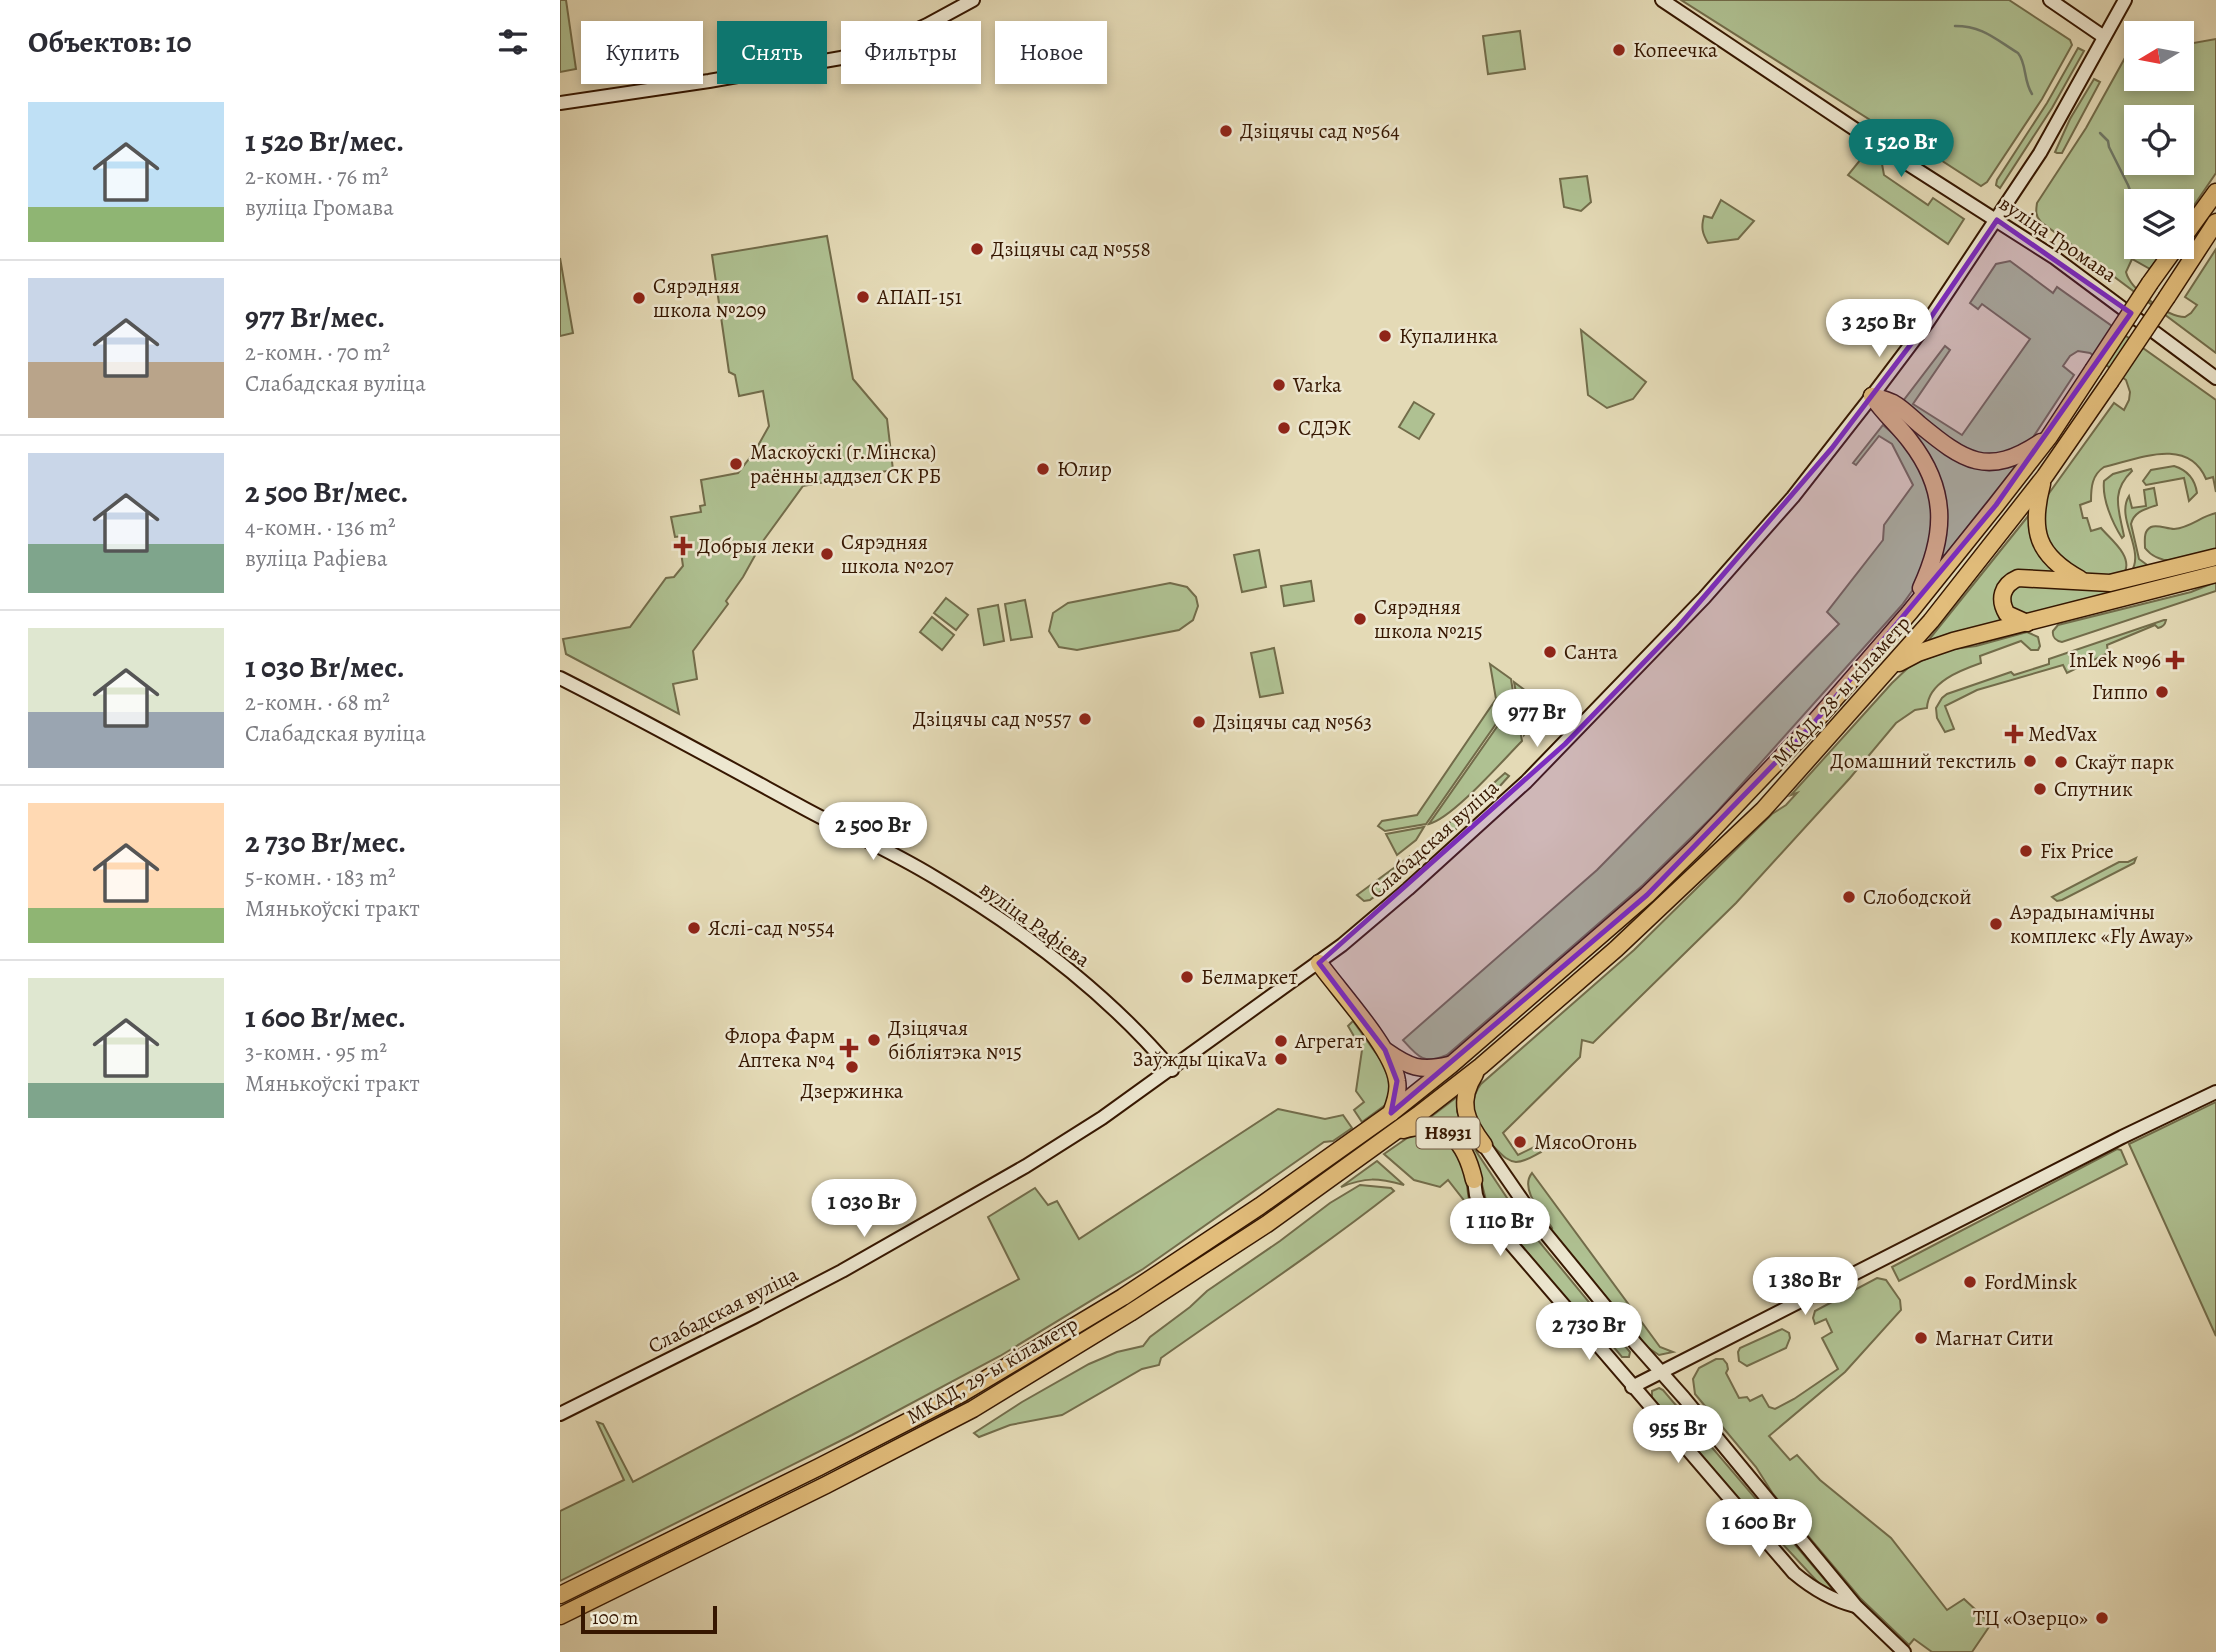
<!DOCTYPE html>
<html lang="ru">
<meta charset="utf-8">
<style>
:root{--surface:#fff;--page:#f2f2f3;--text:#2b2b33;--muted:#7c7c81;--line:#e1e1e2;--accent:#0f766e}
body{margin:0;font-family:Alegreya,serif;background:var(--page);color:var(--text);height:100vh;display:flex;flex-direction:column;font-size:26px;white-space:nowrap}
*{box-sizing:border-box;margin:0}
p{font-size:23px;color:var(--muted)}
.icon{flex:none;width:38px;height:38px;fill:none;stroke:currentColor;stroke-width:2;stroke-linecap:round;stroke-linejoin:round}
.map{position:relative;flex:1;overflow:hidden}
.drawer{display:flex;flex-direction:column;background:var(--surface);width:560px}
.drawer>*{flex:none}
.banner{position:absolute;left:21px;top:21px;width:665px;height:63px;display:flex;gap:14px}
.needle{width:46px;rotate:260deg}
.controls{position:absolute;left:1564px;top:21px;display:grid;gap:14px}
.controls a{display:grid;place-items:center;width:70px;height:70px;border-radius:0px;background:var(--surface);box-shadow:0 4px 10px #0003;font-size:35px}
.scale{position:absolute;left:21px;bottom:18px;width:136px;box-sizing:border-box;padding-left:7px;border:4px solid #361701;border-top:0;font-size:19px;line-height:24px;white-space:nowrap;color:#361701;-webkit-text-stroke:5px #ede7d0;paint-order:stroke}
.price{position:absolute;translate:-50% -60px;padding:0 16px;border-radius:24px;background:#fff;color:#222;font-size:23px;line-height:46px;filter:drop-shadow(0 2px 4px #0008)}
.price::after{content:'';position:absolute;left:50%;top:42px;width:21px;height:16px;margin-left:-10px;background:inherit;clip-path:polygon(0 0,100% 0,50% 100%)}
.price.selected{background:var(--accent);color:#fff}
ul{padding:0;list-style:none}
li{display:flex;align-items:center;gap:21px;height:175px;padding:0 28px}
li+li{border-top:2px solid var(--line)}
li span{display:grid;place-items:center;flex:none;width:196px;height:140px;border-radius:0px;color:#555}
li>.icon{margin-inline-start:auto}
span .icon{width:84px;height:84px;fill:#fffc;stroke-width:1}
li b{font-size:30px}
h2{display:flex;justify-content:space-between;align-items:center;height:84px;padding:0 28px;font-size:30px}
.tag{padding:0 24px;border-radius:0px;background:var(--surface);box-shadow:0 4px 10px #0003;font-size:24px;line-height:63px}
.tag.selected{background:var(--accent);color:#fff}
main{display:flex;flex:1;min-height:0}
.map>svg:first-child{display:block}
.green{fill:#afc192;stroke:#726c4a;stroke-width:2;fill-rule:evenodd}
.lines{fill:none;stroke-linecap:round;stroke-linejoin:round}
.stream{stroke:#6f7968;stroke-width:2.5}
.secondary-casing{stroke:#361701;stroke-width:16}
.highway-casing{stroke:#361701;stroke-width:19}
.secondary{stroke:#ede7d0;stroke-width:12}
.highway{stroke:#e2bd7b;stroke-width:16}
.highway-bridge-casing{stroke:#361701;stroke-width:19;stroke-linecap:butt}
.highway-bridge{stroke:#e2bd7b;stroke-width:16}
.marked{fill:#7b2cbf;fill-opacity:0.2;stroke:#7b2cbf;stroke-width:5;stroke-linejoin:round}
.poi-dot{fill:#8f2418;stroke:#ede7d0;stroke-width:2.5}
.labels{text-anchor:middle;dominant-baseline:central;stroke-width:5;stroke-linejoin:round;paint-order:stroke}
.shield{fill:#ede7d0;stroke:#6d553f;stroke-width:2}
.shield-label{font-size:19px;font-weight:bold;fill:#361701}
.poi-label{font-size:21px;fill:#361701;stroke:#ede7d0;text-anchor:start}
.street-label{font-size:21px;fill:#361701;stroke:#ede7d0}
</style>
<main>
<section class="drawer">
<h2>Объектов: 10<svg class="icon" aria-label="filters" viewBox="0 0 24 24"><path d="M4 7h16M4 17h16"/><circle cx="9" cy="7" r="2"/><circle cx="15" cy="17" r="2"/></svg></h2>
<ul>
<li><span style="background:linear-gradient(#bfe0f5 75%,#8fb573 0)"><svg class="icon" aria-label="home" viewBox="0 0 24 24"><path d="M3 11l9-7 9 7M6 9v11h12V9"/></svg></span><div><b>1 520 Br/мес.</b><p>2-комн. · 76 m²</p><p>вуліца Громава</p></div></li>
<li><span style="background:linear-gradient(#c9d6e8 60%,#b9a48a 0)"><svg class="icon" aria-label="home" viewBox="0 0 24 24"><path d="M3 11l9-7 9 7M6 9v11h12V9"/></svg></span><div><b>977 Br/мес.</b><p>2-комн. · 70 m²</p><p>Слабадская вуліца</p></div></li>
<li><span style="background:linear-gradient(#c9d6e8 65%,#7fa58c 0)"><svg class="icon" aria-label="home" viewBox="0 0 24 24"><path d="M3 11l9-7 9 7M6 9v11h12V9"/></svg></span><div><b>2 500 Br/мес.</b><p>4-комн. · 136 m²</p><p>вуліца Рафіева</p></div></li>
<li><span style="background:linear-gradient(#dfe7d0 60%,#9aa5b1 0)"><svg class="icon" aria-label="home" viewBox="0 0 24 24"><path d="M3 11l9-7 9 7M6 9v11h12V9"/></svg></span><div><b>1 030 Br/мес.</b><p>2-комн. · 68 m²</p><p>Слабадская вуліца</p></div></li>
<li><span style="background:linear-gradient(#ffd9b3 75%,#8fb573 0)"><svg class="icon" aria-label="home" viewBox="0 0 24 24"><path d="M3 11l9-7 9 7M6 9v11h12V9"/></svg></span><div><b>2 730 Br/мес.</b><p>5-комн. · 183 m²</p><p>Мянькоўскі тракт</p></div></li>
<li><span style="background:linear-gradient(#dfe7d0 75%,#7fa58c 0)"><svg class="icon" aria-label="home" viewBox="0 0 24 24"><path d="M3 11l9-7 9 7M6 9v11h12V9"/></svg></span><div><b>1 600 Br/мес.</b><p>3-комн. · 95 m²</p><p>Мянькоўскі тракт</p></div></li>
</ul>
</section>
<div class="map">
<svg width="1656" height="1652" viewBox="0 0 1656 1652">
<rect width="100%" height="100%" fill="#e4dab6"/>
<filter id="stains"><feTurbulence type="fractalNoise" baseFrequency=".00286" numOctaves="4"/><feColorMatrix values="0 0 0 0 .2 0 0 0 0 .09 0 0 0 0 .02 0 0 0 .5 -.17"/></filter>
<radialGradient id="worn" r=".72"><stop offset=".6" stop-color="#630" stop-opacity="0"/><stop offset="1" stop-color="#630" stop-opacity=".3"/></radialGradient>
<!-- green -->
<g class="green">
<polygon points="0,0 6,0 16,69 0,72"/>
<polygon points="1121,0 1449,0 1510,40 1512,45 1482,99 1427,182 1421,186 1359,146 1356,149"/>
<polygon points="960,31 965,69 928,74 923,36"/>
<path d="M1656 39V173L1622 223V201H1577V247H1606L1590 269 1572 259 1566 272C1570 289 1607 317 1625 317L1631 313 1637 305 1625 297 1656 249V353L1481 222C1475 216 1476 210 1477 203L1526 128 1566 56 1577 54V79H1622V45ZM1577 117H1622V163H1577Z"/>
<polygon points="1518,48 1524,51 1492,108 1440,188 1436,185 1437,180 1487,103"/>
<polygon points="1534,79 1540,82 1502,153 1497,153 1495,152 1510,119"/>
<polygon points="1305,154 1322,164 1324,175 1368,205 1373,198 1404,219 1388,244 1288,175"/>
<polygon points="1027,176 1031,202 1021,211 1004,207 1000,179"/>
<path d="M1161 200 1194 221 1178 239 1148 243C1142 233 1141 227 1144 216L1152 218Z"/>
<polygon points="267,236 293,379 327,419 333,470 243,486 203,541 183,577 166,601 168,604 133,651 137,679 113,684 119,714 6,654 3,639 70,627 106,578 114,577 123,566 121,552 125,547 123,536 115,537 111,517 141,512 140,506 145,505 141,480 178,473 195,451 209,426 203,391 179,396 175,375 169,372 152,255"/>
<polygon points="0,258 13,333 0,336"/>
<path d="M1450 261 1493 293 1497 287 1656 400V492L1653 477 1646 479C1628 436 1578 459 1544 467 1532 475 1531 487 1531 501L1520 505 1523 518H1527L1531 531 1541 528C1551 540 1572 555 1565 572L1550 578 1515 573 1483 539 1482 503 1554 403 1564 410 1569 400 1570 392 1566 380 1530 353 1518 351 1510 356 1503 366 1514 375 1468 445 1455 453 1413 456 1340 405 1385 346 1390 350 1353 404 1402 435 1470 339 1422 304 1418 309 1410 303 1436 264Z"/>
<polygon points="1021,330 1086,382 1073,399 1047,408 1028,395"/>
<polygon points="854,402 874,414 859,439 839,427"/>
<path d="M1330 410C1354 428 1390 466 1421 469 1432 470 1442 467 1453 465L1455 467 1385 555H1380L1384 510Z"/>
<path d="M1323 425 1351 449 1370 487 1375 524 1357 584 1342 605 1155 814 1083 885 887 1055C864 1065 858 1057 843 1040L1037 870 1279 624 1267 612 1323 540 1324 525 1353 485 1332 444 1319 436 1296 465 1293 463Z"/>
<path d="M1614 466C1627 470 1635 479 1637 493L1629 501 1624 478 1586 485 1583 481 1591 470Z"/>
<path d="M1571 469 1572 471C1550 492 1559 510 1564 536L1562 538C1552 522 1542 499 1544 481L1553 474Z"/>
<path d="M1594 488 1597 505C1586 509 1574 511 1571 524L1579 559 1590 567 1571 572C1586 551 1555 518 1569 496L1572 508 1586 506 1584 490Z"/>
<polygon points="1473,510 1504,576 1446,580 1448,622 1363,647"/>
<path d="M1656 513V550C1632 556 1603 571 1585 548 1585 541 1583 531 1591 527 1597 524 1607 529 1614 529 1632 527 1639 517 1656 513Z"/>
<polygon points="699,550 706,587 682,592 674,555"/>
<polygon points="1656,562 1656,568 1463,617 1453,613 1446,595 1454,585 1538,590"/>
<polygon points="751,581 754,601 724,606 721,586"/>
<path d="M1656 582V591L1502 642C1496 641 1492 637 1493 631L1498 625 1631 592Z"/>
<polygon points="610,583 627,587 636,597 638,606 633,620 619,630 517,650 499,647 489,631 493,613 508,603"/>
<polygon points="386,598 408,615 396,630 374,613"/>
<polygon points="465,600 472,637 451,640 445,604"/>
<polygon points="438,605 444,641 424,645 418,609"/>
<polygon points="372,617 394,635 382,650 360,632"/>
<path d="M1604 620H1606C1605 625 1603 627 1598 628L1595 625 1547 645 1548 653 1507 673 1503 665 1417 690 1385 706 1394 729 1385 732 1377 718 1376 708 1382 698 1387 694 1451 672 1454 675 1489 664V659Z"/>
<path d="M1467 632 1478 637 1480 646 1478 650H1471L1461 641 1420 656 1421 663C1401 670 1368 682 1367 708L1355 710 1336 723 1290 778 1176 903 1033 1043 1022 1040 1020 1057 943 1133 958 1155 978 1145 981 1152C973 1156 965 1162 956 1162 948 1161 943 1156 938 1151 920 1134 903 1107 921 1084L1074 950 1212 814 1226 805 1237 793 1231 795 1332 683 1352 664 1393 649 1416 646Z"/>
<polygon points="714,648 723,693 700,697 691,653"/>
<polygon points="930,664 951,679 954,698 866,824 825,831 818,826 822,821 857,815 936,699"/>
<polygon points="954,682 985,705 964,735"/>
<path d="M955 701 962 741C943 760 893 818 869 824Z"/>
<path d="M945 773 949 776C908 823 859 861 810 900L804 901 797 895 861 848Z"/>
<polygon points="864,827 856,840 837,855 826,834"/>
<polygon points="1576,858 1574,863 1502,900 1497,901 1492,897 1559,862 1568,862"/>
<polygon points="793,1021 830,1073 833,1082 828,1103 802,1122 794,1110 804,1102 796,1091 802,1050 788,1026"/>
<polygon points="897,1097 897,1111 904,1133 963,1222 1070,1352 1069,1357 1062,1357 1037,1327 1011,1305 927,1204 917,1165 885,1124 868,1119"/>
<polygon points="1656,1102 1656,1336 1569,1144"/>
<polygon points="718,1109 765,1119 783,1115 792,1128 773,1141 764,1142 583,1269 440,1356 292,1435 0,1581 0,1511 64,1480 37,1422 43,1424 73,1482 459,1279 428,1217 475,1188 488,1205 497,1201 519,1239"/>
<polygon points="870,1131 893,1144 905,1171 910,1208 888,1180 880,1187 854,1180 824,1154 853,1134"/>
<polygon points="1557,1149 1561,1150 1567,1164 1339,1281 1332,1267"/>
<path d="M817 1161 844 1185C817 1178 806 1177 781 1187Z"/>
<path d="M972 1173 1100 1347 1113 1352 1099 1355 1087 1347 990 1230 992 1228C982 1213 959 1189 972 1173Z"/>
<path d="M800 1185 831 1188 834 1191C759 1250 679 1303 601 1358L599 1365 582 1369 502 1415 450 1425 419 1437 414 1433 462 1402 529 1364 557 1352 583 1346 590 1337 630 1307 647 1291 720 1241 770 1203Z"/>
<polygon points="1317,1278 1326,1280 1340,1300 1341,1310 1285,1372 1209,1436 1230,1460 1237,1455 1260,1480 1331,1538 1387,1610 1404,1599 1431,1624 1412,1652 1372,1652 1354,1639 1349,1645 1300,1598 1213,1494 1196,1467 1135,1394 1133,1379 1139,1368 1156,1359 1163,1359 1167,1364 1168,1369 1166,1373 1179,1398 1187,1397 1190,1401 1202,1395 1209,1407 1215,1409 1234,1399 1278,1369 1262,1338 1272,1332 1266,1319 1255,1324 1253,1318 1255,1311"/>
<polygon points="1222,1329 1229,1333 1230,1338 1226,1348 1187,1366 1179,1361 1178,1352 1180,1348"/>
<polygon points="1099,1388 1103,1390 1277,1594 1265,1590 1217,1538 1196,1519 1092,1398 1092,1391"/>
</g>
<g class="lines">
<!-- stream -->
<g class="stream">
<path d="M1395 26C1423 26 1435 39 1458 53 1467 64 1463 80 1472 94"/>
<polyline points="1540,133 1548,141 1549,147 1568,185 1577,209"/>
</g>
<defs>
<g id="secondary">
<polyline points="1102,0 1326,150 1495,258 1656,378"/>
<polyline points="1490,0 1544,37"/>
<polyline points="0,103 149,81 281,58 334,40 367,25 413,0"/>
<path d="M0 678C81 719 159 762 238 805 283 830 330 850 374 877 460 928 547 993 612 1070"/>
<polyline points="924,1145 982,1229 1076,1344 1124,1398 1296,1606 1344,1652"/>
<path d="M914 1180 916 1195 921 1209 1234 1573C1253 1589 1271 1600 1295 1606"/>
<polyline points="1072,1387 1562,1137 1656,1092"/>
<polyline points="0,1414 194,1317 282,1271 466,1166 542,1118 782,945 848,889 966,782 1144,598 1233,497 1312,396 1367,323 1480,153 1565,0"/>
</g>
<g id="highway">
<polyline points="1622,239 1656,192"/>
<polyline points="1590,283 1616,247"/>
<polyline points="1607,297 1656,222"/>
<path d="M1312 396C1324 414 1338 425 1350 441 1388 490 1386 534 1361 588"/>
<path d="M1312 396C1319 398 1327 400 1333 403 1342 408 1351 417 1359 424 1404 461 1427 478 1481 442"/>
<path d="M1482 484C1470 530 1476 555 1520 579"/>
<path d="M1467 623 1447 614C1438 599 1442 585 1458 578L1550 583 1656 557"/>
<polyline points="1339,663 1358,653 1393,641 1656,574"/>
<path d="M759 963C779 991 833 1049 837 1081 839 1092 835 1103 831 1113"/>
<path d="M826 1051C849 1067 860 1072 889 1065"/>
<path d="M915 1074C897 1102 906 1121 924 1145"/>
<path d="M843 1130C886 1118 905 1141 914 1180"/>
<polyline points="0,1595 259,1467 401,1394 563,1297 700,1206 831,1113 891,1065 1087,895 1137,846 1253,724 1350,612 1436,505 1489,437 1533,370"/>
<polyline points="0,1616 266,1485 413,1409 570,1313 707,1224 858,1115 921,1066 1056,949 1203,810 1371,621 1485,476 1550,382"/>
</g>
</defs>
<!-- secondary casing -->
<use href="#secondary" class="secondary-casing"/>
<!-- highway casing -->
<use href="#highway" class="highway-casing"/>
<!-- secondary -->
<use href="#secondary" class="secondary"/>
<!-- highway -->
<use href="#highway" class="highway"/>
<defs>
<g id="highway-bridge">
<polyline points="1533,370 1590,283"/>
<polyline points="1550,382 1607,297"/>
</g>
</defs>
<!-- highway-bridge casing -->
<use href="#highway-bridge" class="highway-bridge-casing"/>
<!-- highway-bridge -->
<use href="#highway-bridge" class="highway-bridge"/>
</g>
<!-- marked area -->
<path class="marked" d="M1437 220 1571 313 1436 505 1253 724 1087 895 831 1113 837 1081 825 1050 759 963 1005 744 1118 627 1272 448 1367 323Z"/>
<!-- markers -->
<g class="poi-dot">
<circle cx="1059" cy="50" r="7"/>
<circle cx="666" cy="131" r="7"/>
<circle cx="417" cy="249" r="7"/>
<circle cx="303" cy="297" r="7"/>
<circle cx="79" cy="298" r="7"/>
<circle cx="825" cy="336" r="7"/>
<circle cx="719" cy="385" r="7"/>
<circle cx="724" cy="428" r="7"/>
<circle cx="176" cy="464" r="7"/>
<circle cx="483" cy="469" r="7"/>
<path d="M119.5 535.5h7v7h7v7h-7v7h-7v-7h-7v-7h7z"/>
<circle cx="267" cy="554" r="7"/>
<circle cx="800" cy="619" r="7"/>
<circle cx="990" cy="652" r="7"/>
<path d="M1611.5 649.5h7v7h7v7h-7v7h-7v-7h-7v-7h7z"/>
<circle cx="1602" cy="692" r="7"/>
<circle cx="525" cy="719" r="7"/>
<circle cx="639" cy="722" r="7"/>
<path d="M1450.5 723.5h7v7h7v7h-7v7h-7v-7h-7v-7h7z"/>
<circle cx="1470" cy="761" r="7"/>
<circle cx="1501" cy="762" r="7"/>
<circle cx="1480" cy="789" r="7"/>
<circle cx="1466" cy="851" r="7"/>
<circle cx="1289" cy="897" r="7"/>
<circle cx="1436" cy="924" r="7"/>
<circle cx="134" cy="928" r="7"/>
<circle cx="627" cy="977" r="7"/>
<circle cx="314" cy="1040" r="7"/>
<circle cx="721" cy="1041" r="7"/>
<path d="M285.5 1037.5h7v7h7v7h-7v7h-7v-7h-7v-7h7z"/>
<circle cx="721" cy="1059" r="7"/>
<circle cx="292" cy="1067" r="7"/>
<circle cx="960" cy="1142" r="7"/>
<circle cx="1410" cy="1282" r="7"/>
<circle cx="1361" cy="1338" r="7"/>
<circle cx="1542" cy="1618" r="7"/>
</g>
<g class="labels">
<!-- shield labels -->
<rect class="shield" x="856.5" y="1117.5" width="63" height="31" rx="5"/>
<g class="shield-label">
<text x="888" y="1133">Н8931</text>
</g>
<!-- poi labels -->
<g class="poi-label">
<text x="1073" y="50">Копеечка</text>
<text x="680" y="131">Дзіцячы сад №564</text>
<text x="431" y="249">Дзіцячы сад №558</text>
<text x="93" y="286">Сярэдняя<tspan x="93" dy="24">школа №209</tspan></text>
<text x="317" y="297">АПАП-151</text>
<text x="839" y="336">Купалинка</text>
<text x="733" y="385">Varka</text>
<text x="738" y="428">СДЭК</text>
<text x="190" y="452">Маскоўскі (г.Мінска)<tspan x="190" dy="24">раённы аддзел СК РБ</tspan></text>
<text x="497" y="469">Юлир</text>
<text x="281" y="542">Сярэдняя<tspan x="281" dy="24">школа №207</tspan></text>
<text x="137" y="546">Добрыя леки</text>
<text x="814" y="607">Сярэдняя<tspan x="814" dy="24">школа №215</tspan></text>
<text x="1004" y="652">Санта</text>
<text x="1601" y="660" text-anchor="end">InLek №96</text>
<text x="1588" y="692" text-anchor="end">Гиппо</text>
<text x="511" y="719" text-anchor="end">Дзіцячы сад №557</text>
<text x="653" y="722">Дзіцячы сад №563</text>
<text x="1468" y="734">MedVax</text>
<text x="1456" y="761" text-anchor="end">Домашний текстиль</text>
<text x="1515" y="762">Скаўт парк</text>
<text x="1494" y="789">Спутник</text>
<text x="1480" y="851">Fix Price</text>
<text x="1303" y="897">Слободской</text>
<text x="1450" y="912">Аэрадынамічны<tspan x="1450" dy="24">комплекс «Fly Away»</tspan></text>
<text x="148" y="928">Яслі-сад №554</text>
<text x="641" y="977">Белмаркет</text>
<text x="328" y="1028">Дзіцячая<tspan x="328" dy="24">бібліятэка №15</tspan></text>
<text x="275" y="1036" text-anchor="end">Флора Фарм<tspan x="275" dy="24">Аптека №4</tspan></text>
<text x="735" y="1041">Агрегат</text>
<text x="707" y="1059" text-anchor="end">Заўжды цікаVа</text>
<text x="292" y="1091" text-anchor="middle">Дзержинка</text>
<text x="974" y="1142">МясоОгонь</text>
<text x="1424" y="1282">FordMinsk</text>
<text x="1375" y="1338">Магнат Cити</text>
<text x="1528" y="1618" text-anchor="end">ТЦ «Озерцо»</text>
</g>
<!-- street labels -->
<g class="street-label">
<text transform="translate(1498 239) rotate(34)">вуліца Громава</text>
<text transform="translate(1281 691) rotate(-48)">МКАД, 28-ы кіламетр</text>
<text transform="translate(874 839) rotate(-42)">Слабадская вуліца</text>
<text transform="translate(475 924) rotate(36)">вуліца Рафіева</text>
<text transform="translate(163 1310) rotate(-27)">Слабадская вуліца</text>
<text transform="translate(432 1370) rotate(-30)">МКАД, 29-ы кіламетр</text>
</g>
</g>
<rect width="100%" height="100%" filter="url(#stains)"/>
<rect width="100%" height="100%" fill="url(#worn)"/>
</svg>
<div class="controls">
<a><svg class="needle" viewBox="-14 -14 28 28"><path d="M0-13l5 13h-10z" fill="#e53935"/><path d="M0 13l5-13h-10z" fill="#7c7c81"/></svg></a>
<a><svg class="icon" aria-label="locate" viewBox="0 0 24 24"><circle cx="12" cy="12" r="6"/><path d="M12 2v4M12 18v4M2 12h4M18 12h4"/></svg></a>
<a><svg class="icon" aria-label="layers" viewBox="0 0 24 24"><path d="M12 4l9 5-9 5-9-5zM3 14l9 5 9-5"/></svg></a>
</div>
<div class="scale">100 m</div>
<b class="price selected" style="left:1341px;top:179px">1 520 Br</b>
<b class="price" style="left:1319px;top:359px">3 250 Br</b>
<b class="price" style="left:977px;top:749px">977 Br</b>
<b class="price" style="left:313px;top:862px">2 500 Br</b>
<b class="price" style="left:304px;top:1239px">1 030 Br</b>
<b class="price" style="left:940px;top:1258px">1 110 Br</b>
<b class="price" style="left:1245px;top:1317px">1 380 Br</b>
<b class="price" style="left:1029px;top:1362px">2 730 Br</b>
<b class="price" style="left:1118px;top:1465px">955 Br</b>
<b class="price" style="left:1199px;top:1559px">1 600 Br</b>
<div class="banner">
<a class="tag">Купить</a>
<a class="tag selected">Снять</a>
<a class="tag">Фильтры</a>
<a class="tag">Новое</a>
</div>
</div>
</main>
